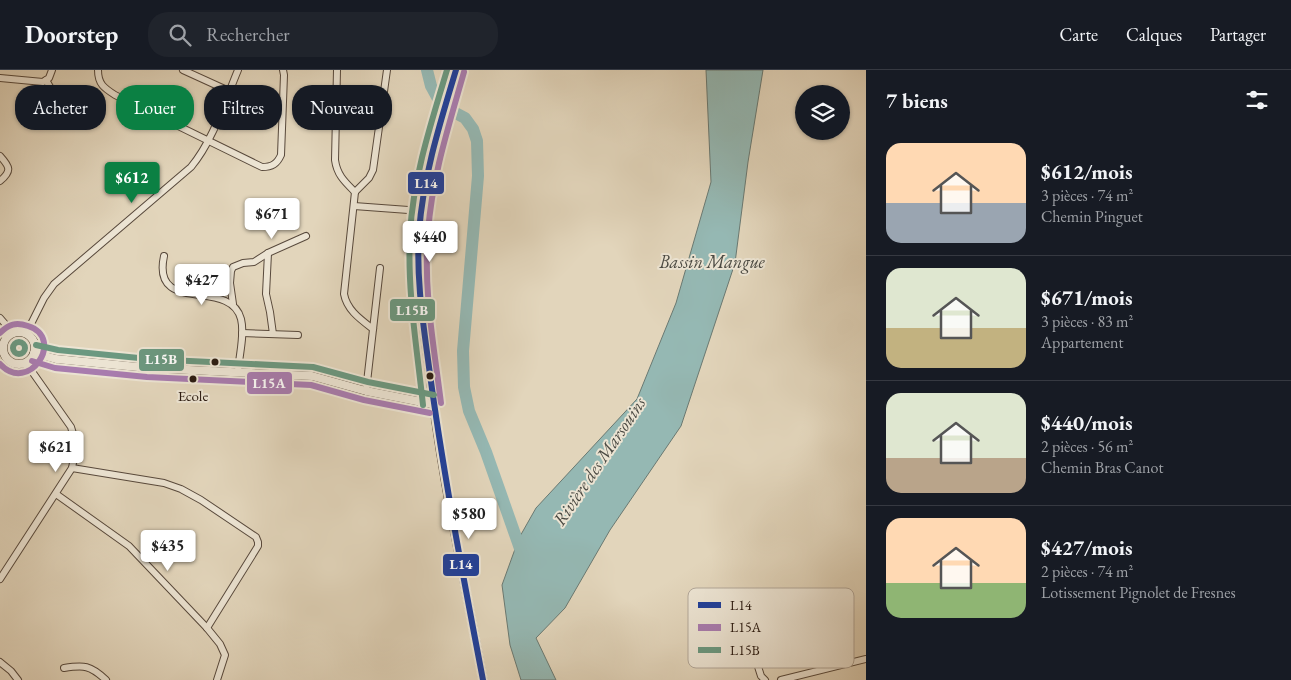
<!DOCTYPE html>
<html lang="fr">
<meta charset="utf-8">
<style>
:root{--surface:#171b24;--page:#20242c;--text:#f1f3f6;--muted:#9ea1a6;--line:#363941;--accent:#0b8043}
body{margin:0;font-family:"EB Garamond",serif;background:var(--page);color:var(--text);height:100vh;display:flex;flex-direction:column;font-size:19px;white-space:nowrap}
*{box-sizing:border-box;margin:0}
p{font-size:16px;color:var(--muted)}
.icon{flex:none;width:28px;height:28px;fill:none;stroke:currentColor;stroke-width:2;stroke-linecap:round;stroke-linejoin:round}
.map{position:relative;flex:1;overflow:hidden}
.panel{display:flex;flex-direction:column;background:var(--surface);width:425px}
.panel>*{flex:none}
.top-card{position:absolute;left:15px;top:15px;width:475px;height:45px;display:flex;gap:10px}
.controls{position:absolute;left:795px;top:15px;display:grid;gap:10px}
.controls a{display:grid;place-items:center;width:55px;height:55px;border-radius:50%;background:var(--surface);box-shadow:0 1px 4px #0004;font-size:25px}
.price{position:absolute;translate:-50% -42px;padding:0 11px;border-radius:5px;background:#fff;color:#222;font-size:16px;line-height:32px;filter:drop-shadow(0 1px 2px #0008)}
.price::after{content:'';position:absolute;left:50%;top:30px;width:15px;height:11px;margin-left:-8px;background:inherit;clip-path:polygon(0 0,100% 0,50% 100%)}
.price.active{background:var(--accent);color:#fff}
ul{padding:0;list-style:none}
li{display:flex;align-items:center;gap:15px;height:125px;padding:0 20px}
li+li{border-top:1px solid var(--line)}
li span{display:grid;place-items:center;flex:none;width:140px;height:100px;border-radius:15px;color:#555}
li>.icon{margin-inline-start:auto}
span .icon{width:60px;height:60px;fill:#fffc;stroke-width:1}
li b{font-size:21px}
h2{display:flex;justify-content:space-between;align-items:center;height:60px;padding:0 20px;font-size:21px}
.chip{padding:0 18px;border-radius:20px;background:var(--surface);box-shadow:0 1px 4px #0004;font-size:18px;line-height:45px}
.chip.active{background:var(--accent);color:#fff}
header{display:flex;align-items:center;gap:30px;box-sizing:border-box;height:70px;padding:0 25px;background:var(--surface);border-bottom:1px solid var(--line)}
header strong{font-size:24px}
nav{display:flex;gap:28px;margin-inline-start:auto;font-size:18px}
.search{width:350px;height:45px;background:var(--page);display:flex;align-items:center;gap:12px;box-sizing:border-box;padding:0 18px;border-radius:20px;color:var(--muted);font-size:19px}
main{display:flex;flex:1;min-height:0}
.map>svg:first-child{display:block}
.water{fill:#95b8b3;stroke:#6a7972}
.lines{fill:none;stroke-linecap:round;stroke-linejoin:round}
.river{stroke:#95b8b3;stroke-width:12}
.minor-casing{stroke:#58493c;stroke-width:8}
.tertiary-casing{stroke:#58493c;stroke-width:9}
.minor{stroke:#ece4d3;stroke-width:6}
.tertiary{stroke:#ece4d3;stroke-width:8}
.bus-1-casing{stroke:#ece4d3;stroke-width:10}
.bus-2-casing{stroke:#ece4d3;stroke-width:10}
.bus-3-casing{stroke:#ece4d3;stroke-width:10}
.bus-1{stroke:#21409a;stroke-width:6}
.bus-2{stroke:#a87cae;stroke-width:6}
.bus-3{stroke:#6b9880;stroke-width:6}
.bus-dot{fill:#2a1a11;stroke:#ece4d3;stroke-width:2}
.labels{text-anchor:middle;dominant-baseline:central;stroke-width:4;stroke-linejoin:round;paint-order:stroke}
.bus-label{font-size:15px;fill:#2a1a11;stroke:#ece4d3}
.water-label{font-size:18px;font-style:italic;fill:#4a4942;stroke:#ece4d3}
.key{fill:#ece4d3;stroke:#b2a799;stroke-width:1}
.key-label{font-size:14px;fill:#2a1a11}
.line-badge{stroke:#ece4d3;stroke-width:2}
.badge-label{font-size:14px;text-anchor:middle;font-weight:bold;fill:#fff}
</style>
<header>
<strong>Doorstep</strong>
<div class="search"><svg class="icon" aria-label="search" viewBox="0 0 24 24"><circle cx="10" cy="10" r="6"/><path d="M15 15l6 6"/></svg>Rechercher</div>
<nav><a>Carte</a><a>Calques</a><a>Partager</a></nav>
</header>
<main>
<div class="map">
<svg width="866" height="610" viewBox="0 0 866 610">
<rect width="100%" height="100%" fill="#e2d5bb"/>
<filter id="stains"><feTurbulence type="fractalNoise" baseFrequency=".004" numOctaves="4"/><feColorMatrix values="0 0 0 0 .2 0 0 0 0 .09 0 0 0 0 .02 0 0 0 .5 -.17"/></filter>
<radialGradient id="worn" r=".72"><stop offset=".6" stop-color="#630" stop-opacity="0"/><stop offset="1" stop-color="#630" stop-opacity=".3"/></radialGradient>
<!-- water -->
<polygon class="water" points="706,0 763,0 748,92 735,193 681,356 610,460 565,538 536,568 556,610 521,610 510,575 502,515 519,468 536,438 637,329 676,233 711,112"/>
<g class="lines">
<!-- river -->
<polyline class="river" points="427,0 431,16 437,27 448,39 465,48 473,59 477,71 478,106 463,281 464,317 469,341 486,382 523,487"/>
<defs>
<g id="minor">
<path d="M98 0C98 14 104 18 115 25L262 97C272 97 277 94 281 85L284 5 283 0"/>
<polyline points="183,0 229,21"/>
<path d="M337 0 335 90C337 105 345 112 355 122"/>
<polyline points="0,8 43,12 49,8 52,0"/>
<polyline points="46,10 50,17 50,44"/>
<path d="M0 86C10 97 12 101 0 111"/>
<path d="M355 122 344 224C347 240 360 249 373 259"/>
<polyline points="355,122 369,108 373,100 387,0"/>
<polyline points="354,136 422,141"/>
<polyline points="268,183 266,224 270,242 273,264"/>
<path d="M164 186C151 246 230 207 241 249 245 265 239 285 238 302"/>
<polyline points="233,234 230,213 231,201 233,197 243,193 254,192 268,183 306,166"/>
<polyline points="0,248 13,263"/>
<polyline points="242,263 298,265"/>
<path d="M26 264 44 228 54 214 191 97C213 71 225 31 238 0"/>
<polyline points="366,321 380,198"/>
<polyline points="72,398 164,413 181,419 201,430 256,467 258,472 258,476 207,558"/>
<polyline points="56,424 129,476 207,558 220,574 225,585 217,610"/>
<path d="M0 509 72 398C75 383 76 371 71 357L26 293"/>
<polyline points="748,565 761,606 765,610"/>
<polyline points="0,592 11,601 18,610"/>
<path d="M64 598C84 595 90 595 106 610"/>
<polyline points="781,610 866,589"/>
</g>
<g id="tertiary">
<path d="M456 0C438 60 419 120 418 184 417 222 424 260 429 297 440 402 464 506 483 610"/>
<circle cx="19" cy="278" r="16"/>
<polyline points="34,283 56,289 148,298 312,306 366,321 432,334"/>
</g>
</defs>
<!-- minor casing -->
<use href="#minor" class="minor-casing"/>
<!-- tertiary casing -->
<use href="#tertiary" class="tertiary-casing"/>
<!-- minor -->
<use href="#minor" class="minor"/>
<!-- tertiary -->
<use href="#tertiary" class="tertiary"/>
<defs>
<path id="bus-1" d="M456 0C440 53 423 107 419 162 416 208 423 252 429 297 443 402 463 506 483 610"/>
<g id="bus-2">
<path d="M0 263C9 254 16 252 28 256 66 268 29 325 0 294"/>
<polyline points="32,291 55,298 147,307 311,315 364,330 430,343"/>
<path d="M441 333C434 277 423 219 428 162 432 107 449 55 464 2"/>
</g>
<g id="bus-3">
<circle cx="19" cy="278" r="6"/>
<polyline points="36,275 58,280 149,289 313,297 368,312 434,325"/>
<path d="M423 335C417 278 407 221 410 164 413 108 431 53 447 0"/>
</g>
</defs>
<!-- bus-1 casing -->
<use href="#bus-1" class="bus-1-casing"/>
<!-- bus-2 casing -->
<use href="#bus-2" class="bus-2-casing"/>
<!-- bus-3 casing -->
<use href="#bus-3" class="bus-3-casing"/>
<!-- bus-1 -->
<use href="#bus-1" class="bus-1"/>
<!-- bus-2 -->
<use href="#bus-2" class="bus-2"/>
<!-- bus-3 -->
<use href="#bus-3" class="bus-3"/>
</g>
<!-- markers -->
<g class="bus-dot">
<circle cx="215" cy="292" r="4.5"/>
<circle cx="430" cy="306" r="4.5"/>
<circle cx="193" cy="309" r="4.5"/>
</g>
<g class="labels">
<!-- bus labels -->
<g class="bus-label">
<text x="193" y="325">Ecole</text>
</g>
<!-- water labels -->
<g class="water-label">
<text x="712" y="191">Bassin Mangue</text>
<text transform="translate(599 391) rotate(-56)">Rivière des Marsouins</text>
</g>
</g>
<!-- legend -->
<rect x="688" y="518" width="166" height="80" rx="8" class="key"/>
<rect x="698" y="532" width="23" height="6" fill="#21409a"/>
<rect x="698" y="554" width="23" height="7" fill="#a87cae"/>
<rect x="698" y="577" width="23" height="6" fill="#6b9880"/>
<g class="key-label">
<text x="730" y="540">L14</text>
<text x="730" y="562">L15A</text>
<text x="730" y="585">L15B</text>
</g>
<g class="line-badge">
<rect x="407" y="101" width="38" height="24" rx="5" fill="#21409a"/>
<rect x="389" y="228" width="47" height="24" rx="5" fill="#6b9880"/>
<rect x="138" y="278" width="47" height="24" rx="5" fill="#6b9880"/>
<rect x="246" y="301" width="47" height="24" rx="5" fill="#a87cae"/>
<rect x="442" y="483" width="38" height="24" rx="5" fill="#21409a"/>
</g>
<g class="badge-label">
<text x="426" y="118">L14</text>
<text x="412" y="245">L15B</text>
<text x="161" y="294">L15B</text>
<text x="269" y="318">L15A</text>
<text x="461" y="499">L14</text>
</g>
<rect width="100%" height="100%" filter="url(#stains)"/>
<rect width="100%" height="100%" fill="url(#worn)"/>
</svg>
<div class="controls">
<a><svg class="icon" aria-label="layers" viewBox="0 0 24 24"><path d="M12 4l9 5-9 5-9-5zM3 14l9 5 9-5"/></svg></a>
</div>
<b class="price active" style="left:132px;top:134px">$612</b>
<b class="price" style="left:272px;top:170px">$671</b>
<b class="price" style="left:430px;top:193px">$440</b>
<b class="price" style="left:202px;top:236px">$427</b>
<b class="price" style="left:56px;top:403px">$621</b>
<b class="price" style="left:469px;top:470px">$580</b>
<b class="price" style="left:168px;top:502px">$435</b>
<div class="top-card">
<a class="chip">Acheter</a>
<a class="chip active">Louer</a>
<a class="chip">Filtres</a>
<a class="chip">Nouveau</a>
</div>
</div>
<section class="panel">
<h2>7 biens<svg class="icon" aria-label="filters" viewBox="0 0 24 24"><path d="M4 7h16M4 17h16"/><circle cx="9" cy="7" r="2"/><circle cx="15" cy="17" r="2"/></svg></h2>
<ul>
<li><span style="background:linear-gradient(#ffd9b3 60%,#9aa5b1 0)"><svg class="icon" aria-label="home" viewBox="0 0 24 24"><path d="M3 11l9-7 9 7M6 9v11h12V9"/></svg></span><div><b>$612/mois</b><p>3 pièces · 74 m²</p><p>Chemin Pinguet</p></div></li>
<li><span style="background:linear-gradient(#dfe7d0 60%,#c2b280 0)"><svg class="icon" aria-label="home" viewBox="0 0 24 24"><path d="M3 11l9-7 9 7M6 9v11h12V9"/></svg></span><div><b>$671/mois</b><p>3 pièces · 83 m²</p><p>Appartement</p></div></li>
<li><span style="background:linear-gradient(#dfe7d0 65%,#b9a48a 0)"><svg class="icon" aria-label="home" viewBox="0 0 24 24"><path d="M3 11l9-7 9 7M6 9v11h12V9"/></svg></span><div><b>$440/mois</b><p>2 pièces · 56 m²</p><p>Chemin Bras Canot</p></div></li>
<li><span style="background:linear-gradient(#ffd9b3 65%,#8fb573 0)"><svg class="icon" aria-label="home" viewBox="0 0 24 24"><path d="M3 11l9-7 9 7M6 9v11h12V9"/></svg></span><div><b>$427/mois</b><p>2 pièces · 74 m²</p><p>Lotissement Pignolet de Fresnes</p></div></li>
</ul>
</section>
</main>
